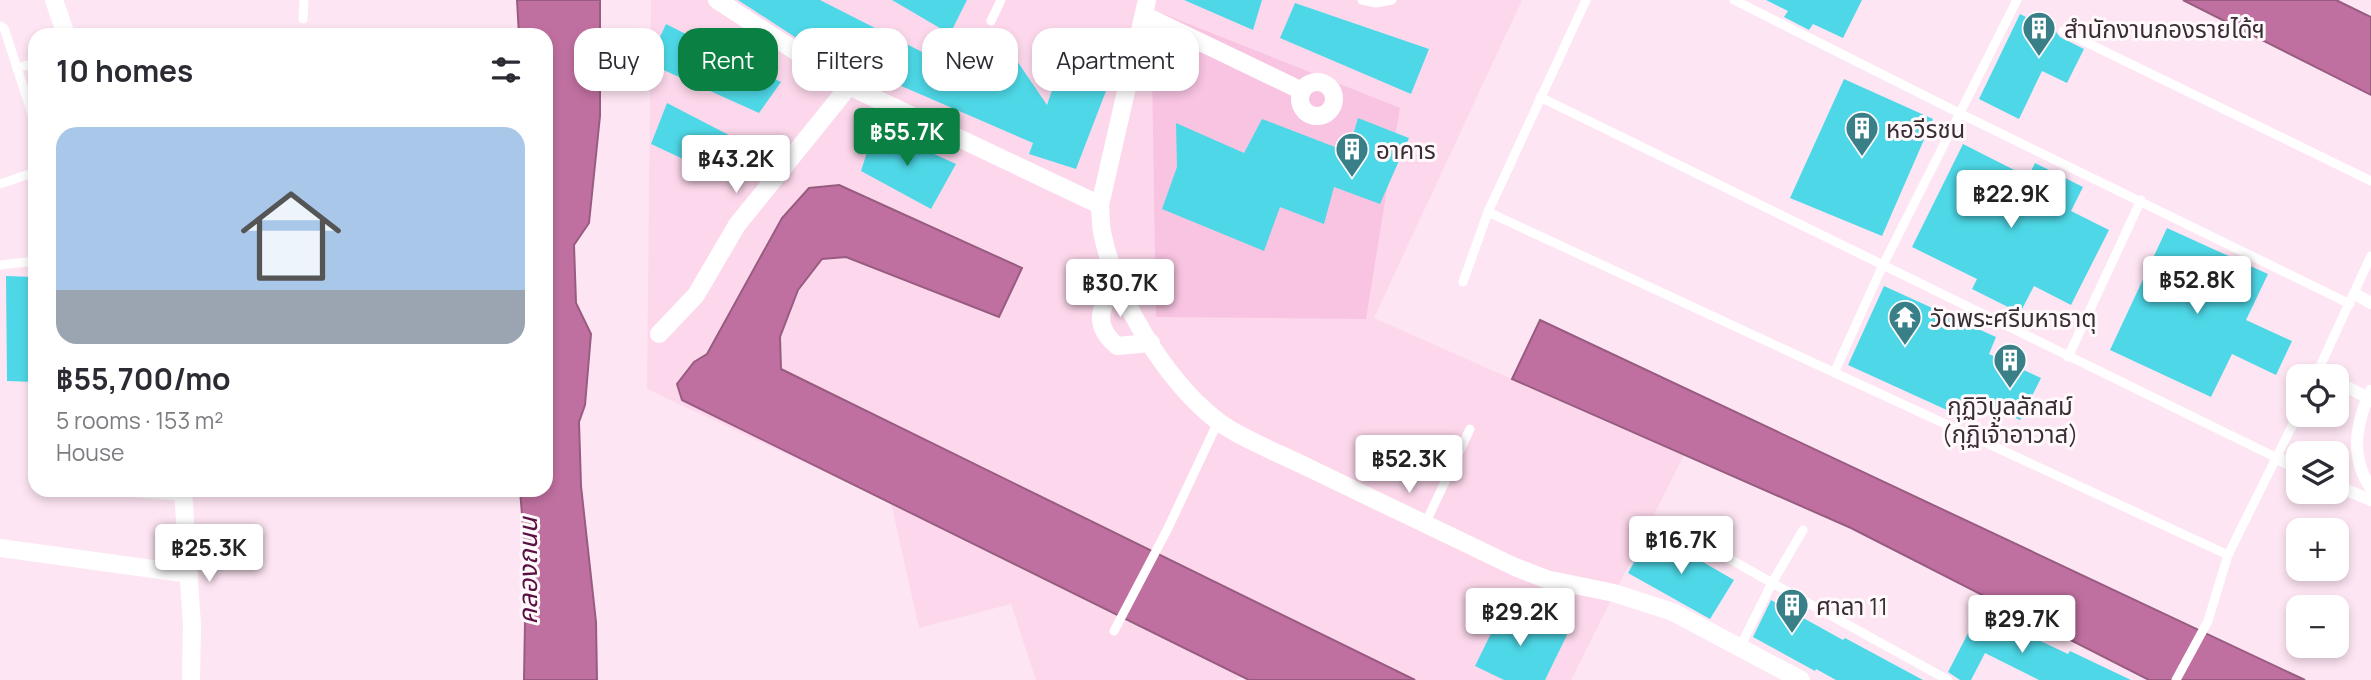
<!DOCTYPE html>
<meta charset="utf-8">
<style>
:root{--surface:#fff;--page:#f2f2f3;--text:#2b2b33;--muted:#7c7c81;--line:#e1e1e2;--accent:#0b8043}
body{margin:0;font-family:Manrope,"Noto Sans Thai",sans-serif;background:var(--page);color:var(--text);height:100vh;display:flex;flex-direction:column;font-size:26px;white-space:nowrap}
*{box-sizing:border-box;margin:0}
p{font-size:23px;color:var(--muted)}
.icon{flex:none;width:38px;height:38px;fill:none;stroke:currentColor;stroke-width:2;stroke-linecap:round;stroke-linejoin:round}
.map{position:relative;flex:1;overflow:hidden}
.sheet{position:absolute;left:28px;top:28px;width:525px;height:469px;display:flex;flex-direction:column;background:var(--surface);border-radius:21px;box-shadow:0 4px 10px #0003}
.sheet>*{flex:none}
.top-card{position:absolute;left:574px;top:28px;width:665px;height:63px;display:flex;gap:14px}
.tools{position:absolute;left:2286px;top:364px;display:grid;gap:14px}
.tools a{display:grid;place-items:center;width:63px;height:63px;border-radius:14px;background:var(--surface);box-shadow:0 4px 10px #0003;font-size:35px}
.price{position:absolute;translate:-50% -60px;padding:0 16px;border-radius:7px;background:#fff;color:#222;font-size:23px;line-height:46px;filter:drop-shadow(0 2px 4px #0008)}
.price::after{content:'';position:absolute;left:50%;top:42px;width:21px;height:16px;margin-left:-10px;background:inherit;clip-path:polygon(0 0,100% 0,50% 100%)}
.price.selected{background:var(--accent);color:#fff}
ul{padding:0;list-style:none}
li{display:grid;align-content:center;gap:14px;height:371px;padding:0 28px}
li+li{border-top:2px solid var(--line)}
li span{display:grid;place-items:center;height:217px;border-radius:21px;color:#555}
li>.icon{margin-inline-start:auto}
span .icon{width:126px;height:126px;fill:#fffc;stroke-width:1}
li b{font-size:30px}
h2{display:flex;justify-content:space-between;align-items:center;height:84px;padding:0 28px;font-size:30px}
.tag{padding:0 24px;border-radius:21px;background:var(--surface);box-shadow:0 4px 10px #0003;font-size:24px;line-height:63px}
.tag.selected{background:var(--accent);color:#fff}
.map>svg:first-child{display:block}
.built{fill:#fdd8ec}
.green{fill:#f8c4e1}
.water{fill:#c070a0;stroke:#985c80;stroke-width:2}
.building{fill:#4ed8e7}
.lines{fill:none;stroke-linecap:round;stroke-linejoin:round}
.service{stroke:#fff;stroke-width:9}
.pedestrian{stroke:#fff;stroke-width:12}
.minor{stroke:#fff;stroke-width:18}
.labels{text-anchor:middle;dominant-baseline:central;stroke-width:6;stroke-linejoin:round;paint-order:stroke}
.poi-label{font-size:24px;fill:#392d34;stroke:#fff9fc;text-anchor:start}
.water-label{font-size:26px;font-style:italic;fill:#590f42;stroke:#fff9fc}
</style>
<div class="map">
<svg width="2371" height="680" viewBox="0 0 2371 680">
<rect width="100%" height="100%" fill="#fee5f3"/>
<!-- built -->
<polygon class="built" points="651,0 1522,0 1374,318 1684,455 1571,680 1249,680 1243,677 1232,680 1036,680 1011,604 919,628 891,503 647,389"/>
<!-- green -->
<polygon class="green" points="1151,9 1400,108 1366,319 1156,317"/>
<!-- water -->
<g class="water">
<polygon points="517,0 600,0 600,116 589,223 574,245 576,303 591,334 585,405 579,422 581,486 596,622 597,680 524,680 526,564 520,490 546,490 546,35 519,35"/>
<polygon points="2183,0 2336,0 2371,17 2371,95"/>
<polygon points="839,185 1022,268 999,317 846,257 822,259 798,290 780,337 781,369 1415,680 1249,680 682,400 677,384 694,362 707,354 782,218 809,188"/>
<polygon points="1540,320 2305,680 2149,680 1851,528 1512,379"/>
</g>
<!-- building -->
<g class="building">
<polygon points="738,0 820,0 932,57 936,47 1000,75 1013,55 1047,105 1068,43 1116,65 1076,169 1029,154 1033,143 899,85 898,87 801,41"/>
<polygon points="892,0 967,0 950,34"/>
<polygon points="1184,0 1262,0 1253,30"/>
<polygon points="1766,0 1862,0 1843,38 1813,24 1809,30 1784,17 1788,11"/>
<polygon points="1295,3 1429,49 1411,94 1280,38"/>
<polygon points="2020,14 2056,32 2060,37 2084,49 2067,83 2042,71 2019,119 1979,99"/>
<polygon points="666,24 781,82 759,113 648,63"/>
<polygon points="1844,79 1933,119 1882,236 1790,198"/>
<polygon points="667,103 752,147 741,186 651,144"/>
<polygon points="1358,118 1409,138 1380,204 1334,187 1324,224 1280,207 1264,251 1162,209 1177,167 1176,123 1244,153 1262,119 1348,152"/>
<polygon points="875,127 956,164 931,209 861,171"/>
<polygon points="1963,144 2028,177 2035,163 2083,187 2071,211 2109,230 2071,305 2034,286 2020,313 1972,289 1977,279 1912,247"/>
<polygon points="2167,228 2268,274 2246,320 2292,341 2276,375 2232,354 2211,397 2110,350"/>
<polygon points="6,276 35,277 35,382 7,381"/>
<polygon points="1884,286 1996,337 1989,354 2041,378 2020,420 1969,397 1960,416 1848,365"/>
<polygon points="1651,532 1734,580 1710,619 1628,573"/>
<polygon points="1771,600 1843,640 1845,638 1923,680 1836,680 1816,669 1815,671 1753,637"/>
<polygon points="1505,605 1567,635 1545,680 1504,680 1475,666"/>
<polygon points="1979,612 2068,654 2070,651 2131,680 2039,680 1985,653 1971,680 1960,680 1948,672"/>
</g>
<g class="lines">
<!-- service -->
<g class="service">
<polyline points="1362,0 1376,3 1392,0"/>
<polyline points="1734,0 1959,113 2350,304"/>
<polyline points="303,19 304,0"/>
<polyline points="991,21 1001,0"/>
<polyline points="0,26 4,28 35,123"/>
<polyline points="2063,31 2371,181"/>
<polyline points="17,68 35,63"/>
<polyline points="1540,97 2277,458"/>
<polyline points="0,184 35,172"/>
<polyline points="1488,212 2228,555"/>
<polyline points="0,265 35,261"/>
<polyline points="1463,282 1488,212 1586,0"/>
<polyline points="2068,357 2141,200"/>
<polyline points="1834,373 1883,265 2017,0"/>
<polyline points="2316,375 2371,256"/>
<polyline points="91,490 183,496"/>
<polyline points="1425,524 1470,429"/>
<polyline points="1695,539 1772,583 1803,530"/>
<polyline points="1114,631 1168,528 1218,422"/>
<polyline points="1740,647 1772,583 1948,680"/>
<polyline points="2176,680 2208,621 2228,555 2298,414"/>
</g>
<!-- pedestrian -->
<g class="pedestrian">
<polyline points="2355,294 2371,303"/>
<polyline points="2318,372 2326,376"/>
<polyline points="2336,381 2368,398"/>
<path d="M2371 391C2356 422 2349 457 2371 488"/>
<polyline points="2277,458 2298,468"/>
<polyline points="2336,486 2371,500"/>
</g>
<!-- minor -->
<g class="minor">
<polyline points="54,0 66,35"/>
<polyline points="717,0 849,86 1100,205"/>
<path d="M1147 0 1100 205C1101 215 1100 226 1103 236 1116 299 1165 379 1215 419 1237 437 1283 455 1309 468 1378 501 1446 534 1515 567L1546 579 1614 593 1673 612 1801 680"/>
<polyline points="1144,15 1302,91"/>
<circle cx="1317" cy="99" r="17"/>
<path d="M1117 279C1102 306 1090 323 1117 346L1151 343"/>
<polyline points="659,334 696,295 737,225 849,86"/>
<polyline points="183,490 192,625 191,680"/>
<polyline points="0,548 189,574"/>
</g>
</g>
<!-- icons -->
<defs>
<symbol id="building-pin" viewBox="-11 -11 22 30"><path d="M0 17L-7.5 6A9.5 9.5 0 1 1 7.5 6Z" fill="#387f88" stroke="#fff9fc"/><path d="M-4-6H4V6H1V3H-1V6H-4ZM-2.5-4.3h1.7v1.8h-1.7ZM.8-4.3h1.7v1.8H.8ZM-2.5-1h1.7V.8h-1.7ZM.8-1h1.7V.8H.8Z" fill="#fff"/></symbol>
<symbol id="temple-pin" viewBox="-11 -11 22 30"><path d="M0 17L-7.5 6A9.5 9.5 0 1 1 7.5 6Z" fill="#387f88" stroke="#fff9fc"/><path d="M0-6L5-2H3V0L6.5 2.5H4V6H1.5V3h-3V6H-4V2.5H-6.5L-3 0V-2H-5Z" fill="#fff"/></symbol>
</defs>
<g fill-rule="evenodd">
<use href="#building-pin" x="2020" y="9" width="38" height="52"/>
<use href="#building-pin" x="1843" y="109" width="38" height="52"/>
<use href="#building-pin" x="1333" y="130" width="38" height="52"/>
<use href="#temple-pin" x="1886" y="298" width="38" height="52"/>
<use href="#building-pin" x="1991" y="341" width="38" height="52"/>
<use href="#building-pin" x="1773" y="586" width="38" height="52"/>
</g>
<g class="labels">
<!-- poi labels -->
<g class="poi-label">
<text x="2064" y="28">สำนักงานกองรายได้ฯ</text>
<text x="1886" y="128">หอวีรชน</text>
<text x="1376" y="149">อาคาร</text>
<text x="1930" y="317">วัดพระศรีมหาธาตุ</text>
<text x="2010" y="405" text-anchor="middle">กุฏิวิบูลลักสม์<tspan x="2010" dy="28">(กุฏิเจ้าอาวาส)</tspan></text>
<text x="1816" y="605">ศาลา 11</text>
</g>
<!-- water labels -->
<g class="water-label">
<text transform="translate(527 571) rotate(-90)">คลองถนน</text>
</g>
</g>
</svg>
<div class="tools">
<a><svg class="icon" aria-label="locate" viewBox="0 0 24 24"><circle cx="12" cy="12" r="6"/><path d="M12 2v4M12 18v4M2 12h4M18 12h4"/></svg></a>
<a><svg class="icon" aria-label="layers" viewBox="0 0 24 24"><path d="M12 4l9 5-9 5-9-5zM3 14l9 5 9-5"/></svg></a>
<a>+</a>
<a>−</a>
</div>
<b class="price selected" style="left:907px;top:168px">฿55.7K</b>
<b class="price" style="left:736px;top:195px">฿43.2K</b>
<b class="price" style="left:2011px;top:230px">฿22.9K</b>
<b class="price" style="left:2197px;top:316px">฿52.8K</b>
<b class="price" style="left:1120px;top:319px">฿30.7K</b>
<b class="price" style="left:1409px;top:495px">฿52.3K</b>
<b class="price" style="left:1681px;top:576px">฿16.7K</b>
<b class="price" style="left:209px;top:584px">฿25.3K</b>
<b class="price" style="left:1520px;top:648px">฿29.2K</b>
<b class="price" style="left:2022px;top:655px">฿29.7K</b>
<div class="top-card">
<a class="tag">Buy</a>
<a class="tag selected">Rent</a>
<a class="tag">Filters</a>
<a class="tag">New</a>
<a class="tag">Apartment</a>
</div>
<section class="sheet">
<h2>10 homes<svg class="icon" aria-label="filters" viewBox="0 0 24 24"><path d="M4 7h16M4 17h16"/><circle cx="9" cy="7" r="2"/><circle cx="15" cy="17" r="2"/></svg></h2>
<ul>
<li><span style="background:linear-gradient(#a9c7e8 75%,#9aa5b1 0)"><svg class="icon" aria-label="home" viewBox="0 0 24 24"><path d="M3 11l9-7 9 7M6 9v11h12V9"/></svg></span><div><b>฿55,700/mo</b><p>5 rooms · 153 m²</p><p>House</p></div></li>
</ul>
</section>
</div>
